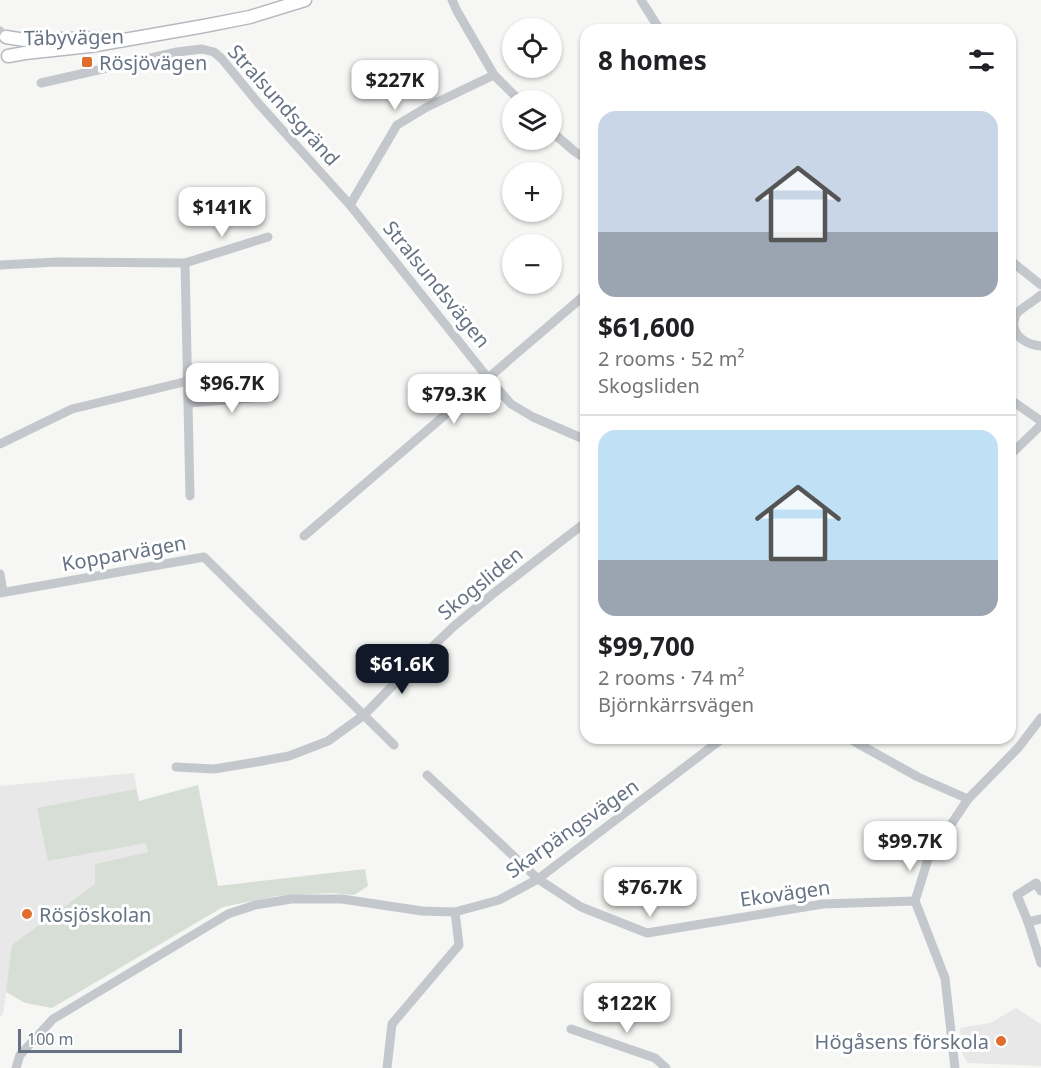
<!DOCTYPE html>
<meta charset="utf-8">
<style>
:root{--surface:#fff;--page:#f6f6f6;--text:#202124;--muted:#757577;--line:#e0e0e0;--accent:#111827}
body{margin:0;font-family:"Noto Sans",sans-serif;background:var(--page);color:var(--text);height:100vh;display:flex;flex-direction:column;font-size:22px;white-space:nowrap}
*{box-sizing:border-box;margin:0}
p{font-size:20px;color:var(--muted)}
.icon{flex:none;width:33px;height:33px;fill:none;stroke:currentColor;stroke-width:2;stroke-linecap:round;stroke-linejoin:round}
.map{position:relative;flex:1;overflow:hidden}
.drawer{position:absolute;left:580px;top:24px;width:436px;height:720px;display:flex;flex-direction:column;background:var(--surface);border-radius:18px;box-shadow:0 2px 4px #0004}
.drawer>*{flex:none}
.buttons{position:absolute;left:502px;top:18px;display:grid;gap:12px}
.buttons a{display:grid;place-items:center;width:60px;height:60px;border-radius:50%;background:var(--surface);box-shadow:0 2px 4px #0004;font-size:30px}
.scale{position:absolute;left:18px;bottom:15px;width:164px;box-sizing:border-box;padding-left:6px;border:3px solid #667384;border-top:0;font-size:16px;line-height:21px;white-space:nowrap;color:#667384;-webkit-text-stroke:4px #fff;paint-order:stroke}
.price{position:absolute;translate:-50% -51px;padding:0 14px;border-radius:12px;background:#fff;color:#222;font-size:20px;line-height:39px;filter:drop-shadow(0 2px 3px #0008)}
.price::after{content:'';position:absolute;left:50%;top:36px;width:18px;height:14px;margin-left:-9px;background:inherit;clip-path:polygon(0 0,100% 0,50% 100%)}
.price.current{background:var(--accent);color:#fff}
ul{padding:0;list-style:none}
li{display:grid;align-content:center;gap:12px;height:318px;padding:0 18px}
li+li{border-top:2px solid var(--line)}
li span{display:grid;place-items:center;height:186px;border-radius:18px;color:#555}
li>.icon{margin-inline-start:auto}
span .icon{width:108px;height:108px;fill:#fffc;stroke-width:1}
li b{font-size:26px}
h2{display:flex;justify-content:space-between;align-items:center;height:72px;padding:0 18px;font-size:26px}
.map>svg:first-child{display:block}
.built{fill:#e7e8e7}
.green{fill:#d7ded5}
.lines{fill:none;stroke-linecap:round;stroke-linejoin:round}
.secondary-casing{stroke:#b6bac0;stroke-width:15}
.minor{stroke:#c4c7cb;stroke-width:9}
.secondary{stroke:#fff;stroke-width:12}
.poi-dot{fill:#df6d2b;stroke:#fff;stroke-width:2}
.labels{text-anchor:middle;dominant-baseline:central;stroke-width:6;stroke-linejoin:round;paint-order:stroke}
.street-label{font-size:20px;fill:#667384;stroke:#fff}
.poi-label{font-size:20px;fill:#667384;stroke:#fff;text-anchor:start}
</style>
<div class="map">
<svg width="1041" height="1068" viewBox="0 0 1041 1068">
<rect width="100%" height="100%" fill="#f6f7f4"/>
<!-- built -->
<g class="built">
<polygon points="134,773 148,852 95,864 95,884 13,945 3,1014 0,1017 0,786"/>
<polygon points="1016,1008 1041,1024 1041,1066 968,1063 963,1055 960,1028 990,1023"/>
</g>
<!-- green -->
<polygon class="green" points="198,785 218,886 365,869 368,886 354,895 331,893 277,896 223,907 52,1008 25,1003 6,992 12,945 95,884 95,864 148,852 146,843 48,861 37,808 136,789 139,801"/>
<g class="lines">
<defs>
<g id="secondary">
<polyline points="6,37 25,40 99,38"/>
<polyline points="8,56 25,53 90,46 204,26 250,17 305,0"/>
</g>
</defs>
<!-- secondary casing -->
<use href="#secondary" class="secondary-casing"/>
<!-- minor -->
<g class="minor">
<polyline points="452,0 457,11 494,75 519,100"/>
<polyline points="641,0 660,30"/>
<polyline points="0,31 0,32"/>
<polyline points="41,83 177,52 202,49 214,52 222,59 258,103 350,205 488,378 511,404 533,417 586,440"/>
<polyline points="552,132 574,151 586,159"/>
<polyline points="350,205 397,125 427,107 494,75"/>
<polyline points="1011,261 1041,285"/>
<polyline points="185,263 268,237"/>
<polyline points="0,265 57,262 185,263 190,496"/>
<path d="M1041 295C1034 301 1024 306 1017 313 1014 317 1015 317 1014 323 1013 337 1028 345 1041 346"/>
<polyline points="1011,400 1041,421"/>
<polyline points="189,403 274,396"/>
<polyline points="0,444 72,409 188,381"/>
<polyline points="1011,454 1041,425"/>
<polyline points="304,536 586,294"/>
<polyline points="0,574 3,592"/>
<polyline points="0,593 204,557 394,745"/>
<polyline points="848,738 918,777 968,799"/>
<polyline points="176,767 214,769 257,762 289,756 328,741 364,715 403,675 453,627 494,593 586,522"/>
<polyline points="427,775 538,879 581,907 647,933 823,904 915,901"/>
<polyline points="1041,891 1036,883 1017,895 1028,922 1041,963"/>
<polyline points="1028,922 1041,919"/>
<polyline points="571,1029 655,1058 666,1068"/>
<polyline points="16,1068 20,1055 53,1019 228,914 255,905 291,899 342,899 422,911 455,912 499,900 538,879 723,738"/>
<polyline points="387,1068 392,1024 459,945 455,912"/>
<polyline points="955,1068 945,978 915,901 928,859 968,799 1018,748 1041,718"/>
</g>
<!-- secondary -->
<use href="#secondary" class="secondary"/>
</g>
<!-- markers -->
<g class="poi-dot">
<rect x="81" y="56" width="12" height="12" rx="3"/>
<circle cx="27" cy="914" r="6"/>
<circle cx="1001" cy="1041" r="6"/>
</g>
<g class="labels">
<!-- street labels -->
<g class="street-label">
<text transform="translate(74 37) rotate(-1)">Täbyvägen</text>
<text transform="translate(284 105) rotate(48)">Stralsundsgränd</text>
<text transform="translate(437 284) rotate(51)">Stralsundsvägen</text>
<text transform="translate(124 553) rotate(-10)">Kopparvägen</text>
<text transform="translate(480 583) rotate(-39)">Skogsliden</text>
<text transform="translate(572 828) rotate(-35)">Skarpängsvägen</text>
<text transform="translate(785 893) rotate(-8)">Ekovägen</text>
</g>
<!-- poi labels -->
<g class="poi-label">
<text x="99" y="62">Rösjövägen</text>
<text x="39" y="914">Rösjöskolan</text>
<text x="989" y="1041" text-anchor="end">Högåsens förskola</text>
</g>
</g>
</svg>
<div class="buttons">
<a><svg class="icon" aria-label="locate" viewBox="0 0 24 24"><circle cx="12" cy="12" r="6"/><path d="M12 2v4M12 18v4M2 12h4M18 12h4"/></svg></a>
<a><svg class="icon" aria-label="layers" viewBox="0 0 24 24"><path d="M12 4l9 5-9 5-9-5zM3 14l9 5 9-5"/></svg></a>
<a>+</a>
<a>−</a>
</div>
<div class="scale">100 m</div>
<b class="price" style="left:395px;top:111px">$227K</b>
<b class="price" style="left:222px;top:238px">$141K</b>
<b class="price" style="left:232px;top:414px">$96.7K</b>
<b class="price" style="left:454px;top:425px">$79.3K</b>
<b class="price current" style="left:402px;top:695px">$61.6K</b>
<b class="price" style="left:910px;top:872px">$99.7K</b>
<b class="price" style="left:650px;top:918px">$76.7K</b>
<b class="price" style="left:627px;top:1034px">$122K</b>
<section class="drawer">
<h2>8 homes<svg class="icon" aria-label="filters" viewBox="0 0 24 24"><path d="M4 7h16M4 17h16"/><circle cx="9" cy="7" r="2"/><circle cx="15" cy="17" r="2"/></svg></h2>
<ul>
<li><span style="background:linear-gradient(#c9d6e8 65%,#9aa5b1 0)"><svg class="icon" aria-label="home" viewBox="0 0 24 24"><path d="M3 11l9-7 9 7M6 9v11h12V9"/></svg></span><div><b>$61,600</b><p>2 rooms · 52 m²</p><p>Skogsliden</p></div></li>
<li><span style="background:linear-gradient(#bfe0f5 70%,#9aa5b1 0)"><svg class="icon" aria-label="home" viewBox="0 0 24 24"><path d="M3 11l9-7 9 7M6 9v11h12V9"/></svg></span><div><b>$99,700</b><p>2 rooms · 74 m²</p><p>Björnkärrsvägen</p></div></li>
</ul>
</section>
</div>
